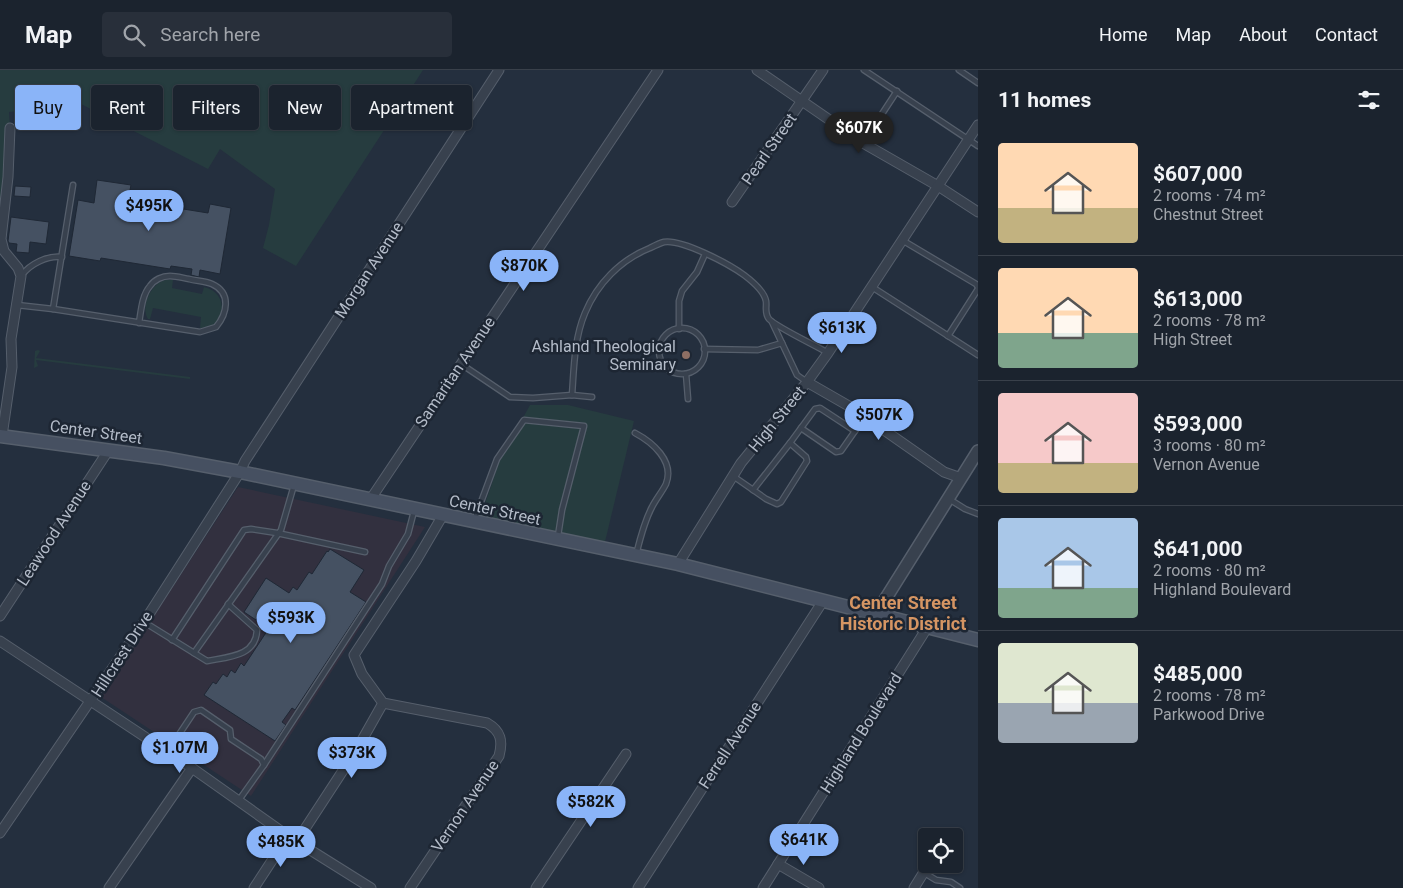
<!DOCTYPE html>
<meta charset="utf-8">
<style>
:root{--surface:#1b232e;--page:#282f3a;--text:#f1f3f6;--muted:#a0a4aa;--line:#39404a;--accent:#8ab4f8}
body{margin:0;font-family:Roboto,sans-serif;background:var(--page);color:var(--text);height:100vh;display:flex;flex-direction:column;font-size:19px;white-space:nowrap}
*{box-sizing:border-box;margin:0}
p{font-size:16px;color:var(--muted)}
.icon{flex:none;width:28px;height:28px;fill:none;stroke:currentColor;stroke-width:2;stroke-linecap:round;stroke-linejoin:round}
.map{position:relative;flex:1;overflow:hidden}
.panel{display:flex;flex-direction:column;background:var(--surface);width:425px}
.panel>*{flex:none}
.top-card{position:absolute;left:15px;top:15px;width:475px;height:45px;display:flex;gap:10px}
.fabs{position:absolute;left:918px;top:758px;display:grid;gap:10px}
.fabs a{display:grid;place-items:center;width:45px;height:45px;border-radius:5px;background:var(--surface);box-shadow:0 1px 4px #0004,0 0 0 1px var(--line);font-size:25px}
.price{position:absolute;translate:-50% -42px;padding:0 11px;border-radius:18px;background:var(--accent);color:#111;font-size:16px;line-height:32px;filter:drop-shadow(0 1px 2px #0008)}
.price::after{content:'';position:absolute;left:50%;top:30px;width:15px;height:11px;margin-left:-8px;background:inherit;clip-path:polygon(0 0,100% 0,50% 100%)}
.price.current{background:#222;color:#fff}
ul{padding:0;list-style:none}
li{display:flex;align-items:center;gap:15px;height:125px;padding:0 20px}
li+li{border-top:1px solid var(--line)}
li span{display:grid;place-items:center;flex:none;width:140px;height:100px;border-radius:5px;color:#555}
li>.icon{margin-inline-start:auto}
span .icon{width:60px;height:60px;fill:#fffc;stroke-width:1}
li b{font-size:21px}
h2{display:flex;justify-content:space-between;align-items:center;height:60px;padding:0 20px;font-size:21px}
.tag{padding:0 18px;border-radius:5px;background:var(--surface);box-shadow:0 1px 4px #0004,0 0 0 1px var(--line);font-size:18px;line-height:45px}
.tag.current{background:var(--accent);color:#111}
header{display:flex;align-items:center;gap:30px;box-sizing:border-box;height:70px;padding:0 25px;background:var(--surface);border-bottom:1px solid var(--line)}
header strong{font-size:24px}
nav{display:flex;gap:28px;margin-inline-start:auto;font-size:18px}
.search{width:350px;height:45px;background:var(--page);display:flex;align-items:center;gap:12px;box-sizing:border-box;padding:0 18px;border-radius:5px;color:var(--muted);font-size:19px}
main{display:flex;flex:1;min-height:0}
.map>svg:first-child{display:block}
.medical{fill:#32303f}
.green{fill:#263c3f}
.building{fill:#455162;stroke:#1f2835}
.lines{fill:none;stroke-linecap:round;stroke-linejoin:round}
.service-casing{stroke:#565f6c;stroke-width:7}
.minor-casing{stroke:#565f6c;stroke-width:11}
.tertiary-casing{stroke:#565f6c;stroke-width:14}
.secondary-casing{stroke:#565f6c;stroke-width:15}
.service{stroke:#38414e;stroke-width:4.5}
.minor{stroke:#38414e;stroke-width:9}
.tertiary{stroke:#38414e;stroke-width:11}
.secondary{stroke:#465061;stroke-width:12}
.education-dot{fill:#8d6e63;stroke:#1d2633;stroke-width:2}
.labels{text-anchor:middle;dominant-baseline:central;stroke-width:5;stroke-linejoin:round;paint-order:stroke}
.street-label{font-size:16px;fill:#b4bcc9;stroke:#1d2633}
.poi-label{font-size:16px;fill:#b4bcc9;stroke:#1d2633;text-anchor:end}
.neighbourhood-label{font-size:18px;font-weight:bold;fill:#d59563;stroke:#1d2633}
</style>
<header>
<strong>Map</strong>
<div class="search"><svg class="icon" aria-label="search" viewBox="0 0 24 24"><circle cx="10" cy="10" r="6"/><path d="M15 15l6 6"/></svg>Search here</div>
<nav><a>Home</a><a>Map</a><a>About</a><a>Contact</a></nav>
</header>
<main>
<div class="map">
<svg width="978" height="818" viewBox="0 0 978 818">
<rect width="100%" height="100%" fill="#242f3e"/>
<!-- medical -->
<polygon class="medical" points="238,417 425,457 251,726 101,627"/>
<!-- green -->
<g class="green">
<polygon points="0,0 423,0 296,196 263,178 269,155 275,119 220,79 208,99 81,34 9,42 10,58 0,135"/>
<path d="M165 210H173L172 218 202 224 204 217C231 223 226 259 200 258L201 247 153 238 150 249H148C140 236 151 214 165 210Z"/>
<polygon points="38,280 40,281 36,288 190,307 190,309 36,290 38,296 34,298 35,281"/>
<polygon points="530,335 568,335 634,351 604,476 479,451 500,390"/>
</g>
<!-- building -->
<g class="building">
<polygon points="97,110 131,115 128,130 208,143 210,134 231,138 220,204 200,200 199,207 191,205 192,199 171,196 170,199 101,188 100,191 69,186 78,130 94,133"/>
<polygon points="15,116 31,117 30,127 14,126"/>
<polygon points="11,147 49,152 46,174 30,172 29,183 16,182 17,174 9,173 8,171"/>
<polygon points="330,479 364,500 350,522 366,532 295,640 292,638 282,652 286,655 275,671 204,625 213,612 216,614 223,604 227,607 231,600 235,603 241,593 244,596 271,555 258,547 256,550 244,542 266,508 289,523 293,517 297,520 309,502 312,504 327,481 328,482"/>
</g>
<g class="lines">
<defs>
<g id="service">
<polyline points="864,0 978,76"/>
<polyline points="959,0 978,13"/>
<polyline points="863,73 897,21"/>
<polyline points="902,170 976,214 978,217"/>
<path d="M22 205C30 194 48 185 62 187"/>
<polyline points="872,217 978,285"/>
<path d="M17 235 53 239 200 262 216 257C227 244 232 223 212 214 205 211 196 211 189 209 183 208 176 206 170 206 162 206 154 210 150 216 142 225 141 241 139 253"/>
<polyline points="53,239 73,115"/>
<polyline points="772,252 797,305 807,312"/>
<circle cx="682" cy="281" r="23"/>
<polyline points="679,259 679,231 682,221 697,202 705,184"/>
<polyline points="948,266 978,219"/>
<polyline points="704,279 758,280 782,273"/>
<polyline points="461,294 510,327 533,328 572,325 592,327"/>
<polyline points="686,304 688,329"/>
<path d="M572 325C574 298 574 269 585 243 597 214 620 190 650 178 654 176 660 173 664 172 682 169 729 194 744 205 752 211 764 221 766 231 767 237 764 243 769 249 776 257 817 276 828 283"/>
<polyline points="801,358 836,382 841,381 855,361"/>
<path d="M635 363C652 372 675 391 666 414 662 422 656 429 652 437 644 452 640 469 636 485"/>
<polyline points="733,406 766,429 777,434 781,432 807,391 806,387 790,373 815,339 820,338 855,361 865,347"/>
<polyline points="753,420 790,373"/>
<polyline points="949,429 965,439 978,444"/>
<polyline points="474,451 497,389 524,350 584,356 562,440 558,466"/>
<path d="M144 552 207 591C227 587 256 587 257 560L228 534"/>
<polyline points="172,570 244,460 251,459 277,463 365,482"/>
<polyline points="194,583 281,460 294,415"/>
<polyline points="168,681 194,642 201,640 230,660 231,669 261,689 264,695 239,730"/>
<polyline points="264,695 382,514 389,496 408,464 414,441"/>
<polyline points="923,802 936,810 951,812 960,818"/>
</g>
<g id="minor">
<polyline points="757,0 863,73 938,116 978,142"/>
<polyline points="732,132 823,0"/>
<polyline points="807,312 854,339 944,402 961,408"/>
<polyline points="2,366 12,297 11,269 21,206 18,198 4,181 1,169 8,107 10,58"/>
<polyline points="370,430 658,0"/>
<polyline points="678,494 741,393 807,312 828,283 978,55"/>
<polyline points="0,546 108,381"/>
<polyline points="0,571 192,698 288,766 371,818"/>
<polyline points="0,763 144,552 240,402 245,391 499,0"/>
<polyline points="297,771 357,679 383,633"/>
<polyline points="778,794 819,818"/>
<polyline points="109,818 192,698"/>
<polyline points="254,818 288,766"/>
<path d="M410 818 499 686C503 671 501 661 487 653L383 633 362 604 354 585 416 491 443 445"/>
<polyline points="536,818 626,684"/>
<polyline points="638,818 823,531"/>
<polyline points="763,818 927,558"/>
<polyline points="914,818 929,794"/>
</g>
<polyline id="tertiary" points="876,544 978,381"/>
<polyline id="secondary" points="0,366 164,388 240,402 678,494 978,570"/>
</defs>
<!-- service casing -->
<use href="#service" class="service-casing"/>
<!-- minor casing -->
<use href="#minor" class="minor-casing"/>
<!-- tertiary casing -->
<use href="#tertiary" class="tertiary-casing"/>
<!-- secondary casing -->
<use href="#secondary" class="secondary-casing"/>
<!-- service -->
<use href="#service" class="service"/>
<!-- minor -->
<use href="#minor" class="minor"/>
<!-- tertiary -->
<use href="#tertiary" class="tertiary"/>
<!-- secondary -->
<use href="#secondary" class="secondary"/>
</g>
<!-- markers -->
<circle class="education-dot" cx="686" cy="285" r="5"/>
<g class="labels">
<!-- street labels -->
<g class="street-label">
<text transform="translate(769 79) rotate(-55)">Pearl Street</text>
<text transform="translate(369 200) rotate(-57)">Morgan Avenue</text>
<text transform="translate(455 302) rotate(-56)">Samaritan Avenue</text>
<text transform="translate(777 349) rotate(-51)">High Street</text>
<text transform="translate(96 362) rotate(8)">Center Street</text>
<text transform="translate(495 440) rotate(12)">Center Street</text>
<text transform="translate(54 463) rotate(-57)">Leawood Avenue</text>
<text transform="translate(122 584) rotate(-57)">Hillcrest Drive</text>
<text transform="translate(861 663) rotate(-58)">Highland Boulevard</text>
<text transform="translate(730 675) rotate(-57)">Ferrell Avenue</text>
<text transform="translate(465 736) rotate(-56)">Vernon Avenue</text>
</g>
<!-- poi labels -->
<g class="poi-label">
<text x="676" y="276">Ashland Theological<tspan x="676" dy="18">Seminary</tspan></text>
</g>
<!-- neighbourhood labels -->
<g class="neighbourhood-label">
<text x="903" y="532">Center Street<tspan x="903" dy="21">Historic District</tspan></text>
</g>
</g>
</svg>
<div class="fabs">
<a><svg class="icon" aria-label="locate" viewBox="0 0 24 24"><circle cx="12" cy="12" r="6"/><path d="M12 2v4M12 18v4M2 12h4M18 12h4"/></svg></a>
</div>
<b class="price current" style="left:859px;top:84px">$607K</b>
<b class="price" style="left:149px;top:162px">$495K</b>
<b class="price" style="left:524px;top:222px">$870K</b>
<b class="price" style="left:842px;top:284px">$613K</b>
<b class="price" style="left:879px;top:371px">$507K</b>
<b class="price" style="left:291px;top:574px">$593K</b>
<b class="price" style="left:180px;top:704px">$1.07M</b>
<b class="price" style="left:352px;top:709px">$373K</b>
<b class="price" style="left:591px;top:758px">$582K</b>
<b class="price" style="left:804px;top:796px">$641K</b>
<b class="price" style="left:281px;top:798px">$485K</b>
<div class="top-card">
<a class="tag current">Buy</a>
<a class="tag">Rent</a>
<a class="tag">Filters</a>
<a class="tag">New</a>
<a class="tag">Apartment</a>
</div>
</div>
<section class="panel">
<h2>11 homes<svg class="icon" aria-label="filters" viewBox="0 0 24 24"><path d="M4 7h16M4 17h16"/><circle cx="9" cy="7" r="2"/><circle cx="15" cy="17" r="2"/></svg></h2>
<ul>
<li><span style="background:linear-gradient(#ffd9b3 65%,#c2b280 0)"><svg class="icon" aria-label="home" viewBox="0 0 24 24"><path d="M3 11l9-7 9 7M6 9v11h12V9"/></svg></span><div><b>$607,000</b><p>2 rooms · 74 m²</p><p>Chestnut Street</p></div></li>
<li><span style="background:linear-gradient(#ffd9b3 65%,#7fa58c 0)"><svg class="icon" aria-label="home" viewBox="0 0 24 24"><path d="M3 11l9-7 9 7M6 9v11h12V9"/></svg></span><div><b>$613,000</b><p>2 rooms · 78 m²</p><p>High Street</p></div></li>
<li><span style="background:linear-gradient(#f6c9c9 70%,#c2b280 0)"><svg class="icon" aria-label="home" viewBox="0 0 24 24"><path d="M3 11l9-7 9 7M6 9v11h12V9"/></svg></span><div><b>$593,000</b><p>3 rooms · 80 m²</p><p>Vernon Avenue</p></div></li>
<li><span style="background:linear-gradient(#a9c7e8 70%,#7fa58c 0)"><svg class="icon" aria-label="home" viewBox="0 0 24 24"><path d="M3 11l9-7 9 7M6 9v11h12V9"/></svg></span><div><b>$641,000</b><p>2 rooms · 80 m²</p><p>Highland Boulevard</p></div></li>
<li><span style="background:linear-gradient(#dfe7d0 60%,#9aa5b1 0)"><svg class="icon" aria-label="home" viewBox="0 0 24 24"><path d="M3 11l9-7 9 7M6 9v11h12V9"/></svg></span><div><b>$485,000</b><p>2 rooms · 78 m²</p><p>Parkwood Drive</p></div></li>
</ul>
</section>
</main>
